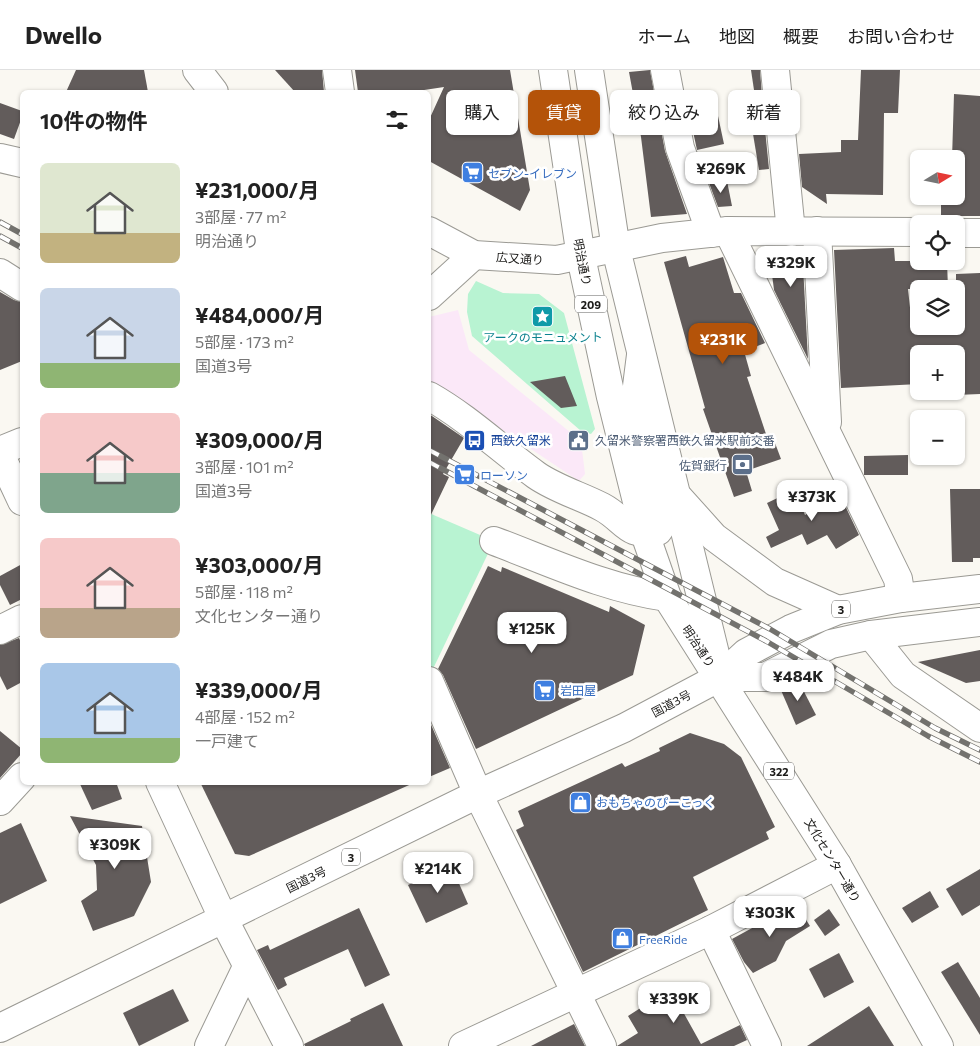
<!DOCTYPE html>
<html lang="ja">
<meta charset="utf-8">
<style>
:root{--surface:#fff;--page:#f2f2f2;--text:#222;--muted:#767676;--line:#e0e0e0;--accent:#b45309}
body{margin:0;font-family:Commissioner,"Noto Sans JP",sans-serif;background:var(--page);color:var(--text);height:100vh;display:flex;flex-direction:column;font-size:19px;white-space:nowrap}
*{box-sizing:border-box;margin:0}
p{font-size:16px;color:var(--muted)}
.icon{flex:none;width:28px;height:28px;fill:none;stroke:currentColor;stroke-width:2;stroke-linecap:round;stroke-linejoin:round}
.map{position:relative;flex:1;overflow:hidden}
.sheet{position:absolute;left:20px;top:20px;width:411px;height:695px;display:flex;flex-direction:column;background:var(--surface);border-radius:8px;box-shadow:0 1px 4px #0004}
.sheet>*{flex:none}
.hud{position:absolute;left:446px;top:20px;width:459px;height:45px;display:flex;gap:10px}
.needle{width:32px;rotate:80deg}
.buttons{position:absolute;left:910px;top:80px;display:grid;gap:10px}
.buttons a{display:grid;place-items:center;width:55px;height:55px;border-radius:8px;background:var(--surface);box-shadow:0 1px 4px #0004;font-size:25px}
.price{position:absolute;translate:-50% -42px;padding:0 11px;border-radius:10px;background:#fff;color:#222;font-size:16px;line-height:32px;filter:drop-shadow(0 1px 2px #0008)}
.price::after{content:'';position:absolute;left:50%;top:30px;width:15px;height:11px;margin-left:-8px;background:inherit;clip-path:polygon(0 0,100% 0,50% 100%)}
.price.current{background:var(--accent);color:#fff}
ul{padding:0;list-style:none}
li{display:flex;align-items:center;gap:15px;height:125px;padding:0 20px}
li span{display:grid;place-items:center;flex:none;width:140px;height:100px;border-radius:8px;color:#555}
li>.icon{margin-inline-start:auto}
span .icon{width:60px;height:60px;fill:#fffc;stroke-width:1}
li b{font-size:21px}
h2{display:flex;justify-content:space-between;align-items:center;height:60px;padding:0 20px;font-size:21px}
.tag{padding:0 18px;border-radius:8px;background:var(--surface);box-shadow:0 1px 4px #0004;font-size:18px;line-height:45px}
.tag.current{background:var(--accent);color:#fff}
header{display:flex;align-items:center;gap:30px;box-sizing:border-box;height:70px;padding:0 25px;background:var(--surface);border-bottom:1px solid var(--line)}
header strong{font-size:24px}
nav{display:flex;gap:28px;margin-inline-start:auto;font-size:18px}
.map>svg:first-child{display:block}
.industrial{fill:#fbe8f8}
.green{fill:#b8f3d2}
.building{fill:#625c5b}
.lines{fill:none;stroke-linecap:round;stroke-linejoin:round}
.minor-casing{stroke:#9b9a94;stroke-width:30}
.highway-casing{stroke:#9b9a94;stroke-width:30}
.minor{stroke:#fff;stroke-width:28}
.highway{stroke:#fff;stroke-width:28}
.rail-casing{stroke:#73726e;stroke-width:5.5}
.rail{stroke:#fff;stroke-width:4;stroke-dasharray:11;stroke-linecap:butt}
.labels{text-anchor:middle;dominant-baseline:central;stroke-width:5;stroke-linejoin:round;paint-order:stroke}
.shield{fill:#fff;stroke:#5f5f5d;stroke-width:1}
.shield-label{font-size:11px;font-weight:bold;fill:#1b1a18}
.shop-label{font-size:12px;fill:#366cbe;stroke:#fff;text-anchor:start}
.street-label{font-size:12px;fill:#1b1a18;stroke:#fff}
.culture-label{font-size:12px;fill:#0d838f;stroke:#fff}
.transit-label{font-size:12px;fill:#164399;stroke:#fff;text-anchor:start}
.service-label{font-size:12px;fill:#4e5e75;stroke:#fff;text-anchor:start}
</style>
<header>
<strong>Dwello</strong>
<nav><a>ホーム</a><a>地図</a><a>概要</a><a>お問い合わせ</a></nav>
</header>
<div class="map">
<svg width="980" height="976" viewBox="0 0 980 976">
<rect width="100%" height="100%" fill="#faf8f2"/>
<!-- industrial -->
<polygon class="industrial" points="458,240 469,280 581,371 585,404 579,411 429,311 429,247"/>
<!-- green -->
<g class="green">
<polygon points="476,211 503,223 539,224 564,243 595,359 591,364 581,361 472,266 467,242 468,224"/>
<polygon points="429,443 494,471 432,601 429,602"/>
</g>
<!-- building -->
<g class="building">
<polygon points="76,0 144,0 148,22 66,22"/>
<polygon points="275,0 322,0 324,22 295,22"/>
<polygon points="355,0 510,0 530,120 520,141 429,91 429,50 444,17 411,22 358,22"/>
<polygon points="650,0 665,81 687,144 651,147 641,67 629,2"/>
<polygon points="751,0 760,0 763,39 757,40"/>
<polygon points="861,0 900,0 898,43 884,43 883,125 826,124 827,134 802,117 799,84 841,82 841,70 858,70"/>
<polygon points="954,24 980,26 980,146 941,146 941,126 956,126 956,89 952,89"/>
<polygon points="715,32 724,74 697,80 688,38"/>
<polygon points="0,33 22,41 22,47 14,69 0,64"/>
<polygon points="764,49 769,99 759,100 751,52"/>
<polygon points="727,111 732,136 718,137 709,113"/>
<polygon points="795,177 802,177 808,289 774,220 769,181"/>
<polygon points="894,178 895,191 947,191 948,219 908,219 912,256 956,256 956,204 980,203 980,324 956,325 956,284 918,284 919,314 841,318 834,180"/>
<polygon points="686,186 689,197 723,187 734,223 741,223 765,273 744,281 751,306 747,307 767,367 772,365 781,389 746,401 752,421 734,427 703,339 705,338 664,192"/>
<polygon points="0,222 14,230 22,232 22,291 0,300"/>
<polygon points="565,306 577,336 561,338 530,312"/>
<polygon points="429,344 464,368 443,404 449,407 429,449"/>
<polygon points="908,385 908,405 864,405 864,386"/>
<polygon points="950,419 980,419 980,488 973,488 973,492 952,492"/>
<polygon points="788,423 796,440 802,438 805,445 840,425 859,465 836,479 827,465 807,475 802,464 771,478 766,467 779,460 767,433"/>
<polygon points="22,494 22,529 10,535 0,515 0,506"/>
<polygon points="488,496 501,502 502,497 609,542 610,536 645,555 633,605 476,679 443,605 438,599"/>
<polygon points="19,568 22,575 22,612 7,620 0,606 0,575"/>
<polygon points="980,580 980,611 966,613 918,592"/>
<polygon points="798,610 816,645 796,655 780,618"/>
<polygon points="429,650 450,698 429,707"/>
<polygon points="0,661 22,679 22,683 0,708"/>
<polygon points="690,663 724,674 741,687 775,757 766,762 769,769 693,807 708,840 583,902 516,760 524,756 518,741 622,693 625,697 660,681 659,678"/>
<polygon points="79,712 116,712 122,729 92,740"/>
<polygon points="200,712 416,712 249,786 235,784"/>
<polygon points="70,746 142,756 151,812 134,846 93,861 81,831 97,820 96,795"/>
<polygon points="21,753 47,811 0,834 0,763"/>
<polygon points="451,795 468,834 426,853 408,815"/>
<polygon points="980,799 980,835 962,846 946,819"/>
<polygon points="930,821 939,837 912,853 902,838"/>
<polygon points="796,834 810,856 786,871 776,891 753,903 744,892 732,869"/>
<polygon points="359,838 390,905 365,917 348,879 284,908 287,915 278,920 257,880 268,875 270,880"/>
<polygon points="829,839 840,855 825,866 814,850"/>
<polygon points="839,883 854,912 824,928 809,899"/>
<polygon points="958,892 980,928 980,965 941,902"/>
<polygon points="692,914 699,933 682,940 701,974 740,955 747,970 734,976 617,976 638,963 628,946 656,928"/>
<polygon points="173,919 189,951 139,976 123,943"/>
<polygon points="383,933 403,976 305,976 304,974 351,951 350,949"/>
<polygon points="869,936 894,976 807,976 860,942"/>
<polygon points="574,954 585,976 531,976"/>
</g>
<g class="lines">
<defs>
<g id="minor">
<polyline points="197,0 214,22"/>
<polyline points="337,0 340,22"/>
<polyline points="665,0 680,78 711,163"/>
<polyline points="775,0 791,162"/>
<polyline points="0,88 22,93"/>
<polyline points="429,161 474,185 557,190 662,168 728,161 919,162"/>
<polyline points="728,161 898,509 901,528"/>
<polyline points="817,161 827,352"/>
<polyline points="956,163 980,163"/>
<polyline points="0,203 22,217"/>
<polyline points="429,226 474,185"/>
<path d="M429 326C468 348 500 379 536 405 556 419 581 426 602 437 625 449 627 468 658 461L662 455 635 332 641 285"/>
<polyline points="0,381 22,372"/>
<polyline points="0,384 22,431"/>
<path d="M494 471C550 492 607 519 667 527"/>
<polyline points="0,560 22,549"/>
<polyline points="871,565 903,605 980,658"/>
<polyline points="429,611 478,724 602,976"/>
<polyline points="160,712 224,850 289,976"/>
<polyline points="0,731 22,707"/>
<polyline points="711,860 767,976"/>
<polyline points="209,976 247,897"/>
<polyline points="463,976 711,860 837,795"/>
</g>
<g id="highway">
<polyline points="553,0 581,187 611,327 645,464 667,527 837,795 939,976"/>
<polyline points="589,0 616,179 718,596"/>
<polyline points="679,428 714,467 775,512 838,540"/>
<polyline points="720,607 765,607 831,574 871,565 980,552"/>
<polyline points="0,958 478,724 624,658 720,607 746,583 791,559 838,540 901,528 980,519"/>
</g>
</defs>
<!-- minor casing -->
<use href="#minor" class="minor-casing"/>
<!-- highway casing -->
<use href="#highway" class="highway-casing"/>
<!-- minor -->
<use href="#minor" class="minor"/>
<!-- highway -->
<use href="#highway" class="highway"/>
<defs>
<g id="rail">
<polyline points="0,152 22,164"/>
<polyline points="0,166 22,178"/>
<polyline points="429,380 770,559 935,658 980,680"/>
<polyline points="429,392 766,571 928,666 980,692"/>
</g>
</defs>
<!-- rail casing -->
<use href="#rail" class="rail-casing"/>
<!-- rail -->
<use href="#rail" class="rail"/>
</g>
<!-- icons -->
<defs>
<symbol id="supermarket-square" viewBox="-11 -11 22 22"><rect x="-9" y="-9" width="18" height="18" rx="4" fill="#3f7fe0" stroke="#fff"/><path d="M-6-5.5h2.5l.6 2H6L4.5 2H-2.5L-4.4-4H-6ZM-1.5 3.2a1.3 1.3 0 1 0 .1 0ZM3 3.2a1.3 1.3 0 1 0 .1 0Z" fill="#fff"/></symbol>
<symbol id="sight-square" viewBox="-11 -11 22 22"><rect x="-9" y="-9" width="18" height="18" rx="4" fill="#0f9aa8" stroke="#fff"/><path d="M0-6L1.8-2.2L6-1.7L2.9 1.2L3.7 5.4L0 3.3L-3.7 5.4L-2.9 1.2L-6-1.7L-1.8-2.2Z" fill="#fff"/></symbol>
<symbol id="bus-square" viewBox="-11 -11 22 22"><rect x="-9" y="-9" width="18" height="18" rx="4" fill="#1a4fb4" stroke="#fff"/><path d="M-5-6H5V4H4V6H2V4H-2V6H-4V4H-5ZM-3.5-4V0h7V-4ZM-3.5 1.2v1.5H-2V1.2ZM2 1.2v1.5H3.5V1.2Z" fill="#fff"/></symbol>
<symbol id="civic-square" viewBox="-11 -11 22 22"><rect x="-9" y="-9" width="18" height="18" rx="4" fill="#5c6f8a" stroke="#fff"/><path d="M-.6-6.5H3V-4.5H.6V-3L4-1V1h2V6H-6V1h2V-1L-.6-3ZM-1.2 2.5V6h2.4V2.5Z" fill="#fff"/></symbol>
<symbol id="bank-square" viewBox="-11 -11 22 22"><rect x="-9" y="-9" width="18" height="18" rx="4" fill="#5c6f8a" stroke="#fff"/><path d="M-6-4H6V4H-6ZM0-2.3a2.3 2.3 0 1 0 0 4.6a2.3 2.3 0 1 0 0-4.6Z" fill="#fff"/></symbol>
<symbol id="shop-square" viewBox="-11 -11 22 22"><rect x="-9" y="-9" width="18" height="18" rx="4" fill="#3f7fe0" stroke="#fff"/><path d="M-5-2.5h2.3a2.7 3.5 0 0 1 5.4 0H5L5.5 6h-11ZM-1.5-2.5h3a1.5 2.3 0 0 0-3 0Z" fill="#fff"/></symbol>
</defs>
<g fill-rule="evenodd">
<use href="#supermarket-square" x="460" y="90" width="25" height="25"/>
<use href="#sight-square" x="530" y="234" width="25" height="25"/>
<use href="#bus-square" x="462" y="358" width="25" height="25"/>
<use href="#civic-square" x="566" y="358" width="25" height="25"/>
<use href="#bank-square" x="730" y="382" width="25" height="25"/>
<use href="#supermarket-square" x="452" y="392" width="25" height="25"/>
<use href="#supermarket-square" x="532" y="608" width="25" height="25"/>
<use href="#shop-square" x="568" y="720" width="25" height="25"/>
<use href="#shop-square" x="610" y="856" width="25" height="25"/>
</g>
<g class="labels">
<!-- shield labels -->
<g class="shield">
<rect x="575" y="225.5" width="32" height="17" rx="4"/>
<rect x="832" y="530.5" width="18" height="17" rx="4"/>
<rect x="764" y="692.5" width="30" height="17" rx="4"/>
<rect x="342" y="778.5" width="18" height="17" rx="4"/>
</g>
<g class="shield-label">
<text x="591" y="234">209</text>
<text x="841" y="539">3</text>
<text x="779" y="701">322</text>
<text x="351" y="787">3</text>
</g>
<!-- shop labels -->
<g class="shop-label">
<text x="488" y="103">セブン-イレブン</text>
<text x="480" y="405">ローソン</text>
<text x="560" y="620">岩田屋</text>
<text x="596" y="732">おもちゃのぴーこっく</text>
<text x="639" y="869">FreeRide</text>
</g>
<!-- street labels -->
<g class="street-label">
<text transform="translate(520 188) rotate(4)">広又通り</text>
<text transform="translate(583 192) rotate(79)">明治通り</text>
<text transform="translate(699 576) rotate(56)">明治通り</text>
<text transform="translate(671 633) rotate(-28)">国道3号</text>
<text transform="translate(833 790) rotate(59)">文化センター通り</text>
<text transform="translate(306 809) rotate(-26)">国道3号</text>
</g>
<!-- culture labels -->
<g class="culture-label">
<text x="543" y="267">アークのモニュメント</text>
</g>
<!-- transit labels -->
<g class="transit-label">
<text x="491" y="370">西鉄久留米</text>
</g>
<!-- service labels -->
<g class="service-label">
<text x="595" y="370">久留米警察署西鉄久留米駅前交番</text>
<text x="727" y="395" text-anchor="end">佐賀銀行</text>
</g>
</g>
</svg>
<div class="buttons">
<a><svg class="needle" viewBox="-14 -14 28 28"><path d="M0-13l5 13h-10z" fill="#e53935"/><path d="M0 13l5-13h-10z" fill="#767676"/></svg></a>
<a><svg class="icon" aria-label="locate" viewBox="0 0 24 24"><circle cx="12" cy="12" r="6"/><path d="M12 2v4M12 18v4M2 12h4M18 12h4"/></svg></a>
<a><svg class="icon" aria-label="layers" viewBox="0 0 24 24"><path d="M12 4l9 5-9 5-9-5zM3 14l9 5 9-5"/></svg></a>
<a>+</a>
<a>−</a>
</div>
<b class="price" style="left:721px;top:124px">¥269K</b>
<b class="price" style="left:791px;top:218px">¥329K</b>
<b class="price current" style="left:723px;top:295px">¥231K</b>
<b class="price" style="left:812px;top:452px">¥373K</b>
<b class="price" style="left:532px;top:584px">¥125K</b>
<b class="price" style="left:798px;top:632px">¥484K</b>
<b class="price" style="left:115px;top:800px">¥309K</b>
<b class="price" style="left:438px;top:824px">¥214K</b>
<b class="price" style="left:770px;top:868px">¥303K</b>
<b class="price" style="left:674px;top:954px">¥339K</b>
<div class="hud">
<a class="tag">購入</a>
<a class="tag current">賃貸</a>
<a class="tag">絞り込み</a>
<a class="tag">新着</a>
</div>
<section class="sheet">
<h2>10件の物件<svg class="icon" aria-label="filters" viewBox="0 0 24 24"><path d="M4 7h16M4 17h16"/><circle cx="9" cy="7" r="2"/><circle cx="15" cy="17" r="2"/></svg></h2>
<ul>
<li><span style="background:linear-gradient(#dfe7d0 70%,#c2b280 0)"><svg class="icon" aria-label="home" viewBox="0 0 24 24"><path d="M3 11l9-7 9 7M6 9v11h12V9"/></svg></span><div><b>¥231,000/月</b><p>3部屋 · 77 m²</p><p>明治通り</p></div></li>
<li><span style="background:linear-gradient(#c9d6e8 75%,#8fb573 0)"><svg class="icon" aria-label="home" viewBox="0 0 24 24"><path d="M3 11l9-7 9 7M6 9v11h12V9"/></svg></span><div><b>¥484,000/月</b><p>5部屋 · 173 m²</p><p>国道3号</p></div></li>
<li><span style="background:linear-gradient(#f6c9c9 60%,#7fa58c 0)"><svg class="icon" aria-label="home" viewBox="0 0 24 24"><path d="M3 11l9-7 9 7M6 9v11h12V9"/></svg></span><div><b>¥309,000/月</b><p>3部屋 · 101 m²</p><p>国道3号</p></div></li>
<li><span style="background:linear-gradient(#f6c9c9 70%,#b9a48a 0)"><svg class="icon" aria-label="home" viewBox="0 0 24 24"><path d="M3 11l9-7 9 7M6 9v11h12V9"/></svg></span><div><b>¥303,000/月</b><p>5部屋 · 118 m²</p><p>文化センター通り</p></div></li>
<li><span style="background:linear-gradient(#a9c7e8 75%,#8fb573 0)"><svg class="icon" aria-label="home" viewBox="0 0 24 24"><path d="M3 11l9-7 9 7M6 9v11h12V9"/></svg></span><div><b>¥339,000/月</b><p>4部屋 · 152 m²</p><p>一戸建て</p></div></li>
</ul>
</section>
</div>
